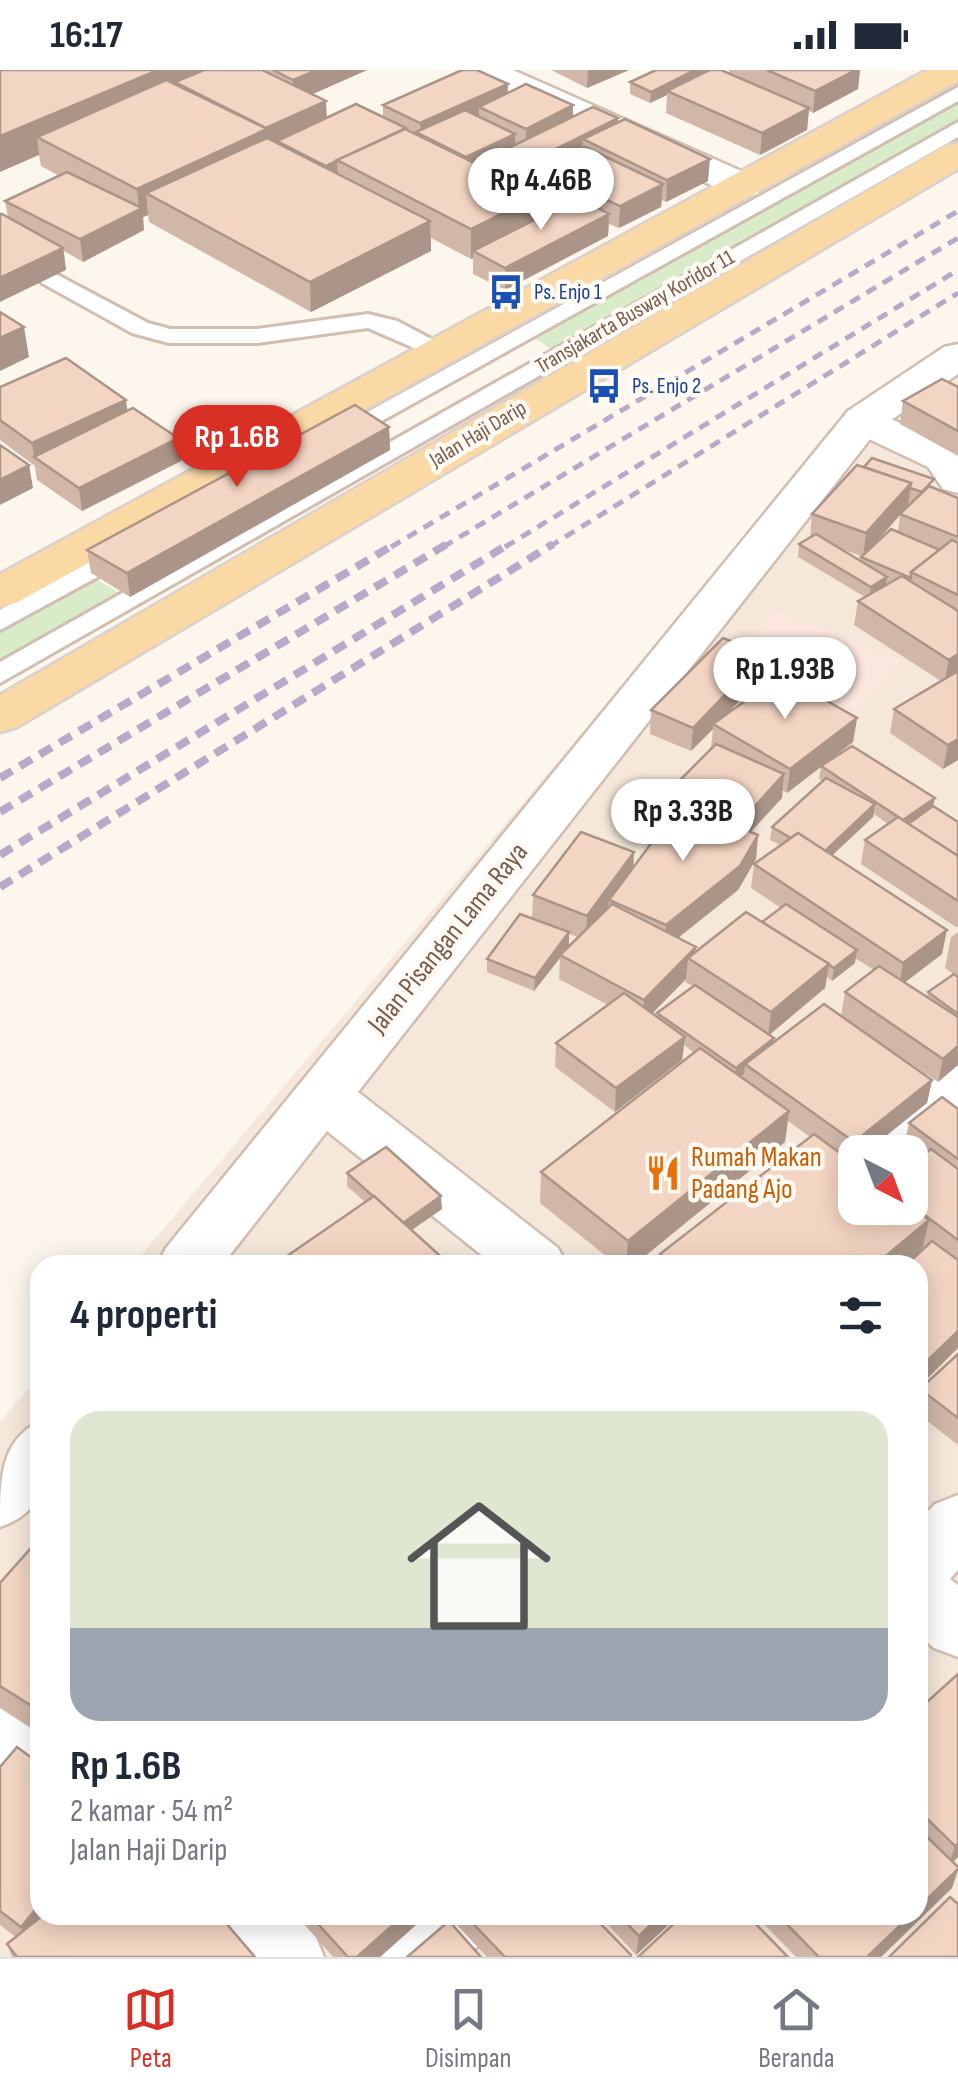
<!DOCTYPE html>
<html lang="id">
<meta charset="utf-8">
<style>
:root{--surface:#fff;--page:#f6f6f7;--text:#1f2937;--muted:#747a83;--line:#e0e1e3;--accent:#d93025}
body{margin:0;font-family:"Sofia Sans Condensed",sans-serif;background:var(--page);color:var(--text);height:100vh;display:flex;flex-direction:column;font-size:38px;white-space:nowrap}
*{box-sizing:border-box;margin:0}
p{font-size:32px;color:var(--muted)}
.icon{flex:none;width:55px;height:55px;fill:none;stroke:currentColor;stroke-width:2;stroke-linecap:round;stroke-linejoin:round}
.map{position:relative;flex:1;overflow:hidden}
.drawer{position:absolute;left:30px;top:1185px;width:898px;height:670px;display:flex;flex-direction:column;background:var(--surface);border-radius:30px;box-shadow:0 5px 25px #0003}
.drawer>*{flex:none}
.needle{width:65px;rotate:138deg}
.controls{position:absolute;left:838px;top:1065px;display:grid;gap:20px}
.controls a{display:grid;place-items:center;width:90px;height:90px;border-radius:20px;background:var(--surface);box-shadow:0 5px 25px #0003;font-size:50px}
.price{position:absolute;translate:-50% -85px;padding:0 22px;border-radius:35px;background:#fff;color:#222;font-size:32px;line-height:65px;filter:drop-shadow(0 2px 5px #0008)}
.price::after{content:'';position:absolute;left:50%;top:60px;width:30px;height:22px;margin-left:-15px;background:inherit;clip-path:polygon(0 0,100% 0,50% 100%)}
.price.active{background:var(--accent);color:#fff}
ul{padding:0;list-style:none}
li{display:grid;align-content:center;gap:20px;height:530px;padding:0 40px}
li span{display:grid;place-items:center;height:310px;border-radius:30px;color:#555}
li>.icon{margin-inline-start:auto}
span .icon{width:180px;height:180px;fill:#fffc;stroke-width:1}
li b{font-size:42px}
h2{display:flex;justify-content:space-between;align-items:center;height:120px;padding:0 40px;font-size:42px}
.status{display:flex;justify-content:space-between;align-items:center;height:70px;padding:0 50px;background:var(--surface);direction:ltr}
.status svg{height:28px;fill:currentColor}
.menu{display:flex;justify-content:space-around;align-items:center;height:140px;border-top:2px solid var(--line);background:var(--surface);font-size:28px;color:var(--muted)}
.menu a{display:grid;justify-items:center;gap:5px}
.menu .active{color:var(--accent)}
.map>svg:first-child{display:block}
.residential{fill:#f5e8da;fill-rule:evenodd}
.commercial{fill:#fde8e0}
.green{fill:#d8ecc9}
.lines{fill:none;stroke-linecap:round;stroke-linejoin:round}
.service-casing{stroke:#d1beb0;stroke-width:6}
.minor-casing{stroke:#d1beb0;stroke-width:5}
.tertiary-casing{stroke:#d1beb0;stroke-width:5}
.primary-casing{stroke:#dad1cd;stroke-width:5}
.service{fill:#fff;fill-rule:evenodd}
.minor{fill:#fff;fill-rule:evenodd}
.tertiary{fill:#fff;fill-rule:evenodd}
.primary{fill:#fbd9a5;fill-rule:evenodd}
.rail-far1{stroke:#b9a8c9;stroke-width:5;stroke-dasharray:11 8;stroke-linecap:butt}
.rail{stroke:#b9a8c9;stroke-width:8;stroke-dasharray:14 9;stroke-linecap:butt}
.wall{fill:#d1b7a8;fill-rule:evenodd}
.shaded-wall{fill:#aa9588}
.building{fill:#f3d5c3;stroke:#aa9588;stroke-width:2.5}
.labels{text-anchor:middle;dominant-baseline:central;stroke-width:9;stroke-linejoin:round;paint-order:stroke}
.far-transit-label{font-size:22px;fill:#164399;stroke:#fffaf3;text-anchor:start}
.far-street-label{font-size:22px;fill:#7a5c4d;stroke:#fffaf3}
.street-label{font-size:28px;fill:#7a5c4d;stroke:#fffaf3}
.food-label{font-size:28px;fill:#c56008;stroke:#fffaf3;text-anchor:start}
</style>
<div class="status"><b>16:17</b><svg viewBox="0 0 49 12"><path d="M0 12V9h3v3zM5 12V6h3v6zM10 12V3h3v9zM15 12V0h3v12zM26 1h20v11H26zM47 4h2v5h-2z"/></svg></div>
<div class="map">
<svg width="958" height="1887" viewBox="0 0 958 1887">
<rect width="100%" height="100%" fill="#fdf6ec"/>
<!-- residential -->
<path class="residential" d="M958 275V1887H0V1352L40 1305V1845H918V1195H133L851 344ZM855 1082H910V1138H855Z"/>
<!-- commercial -->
<polygon class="commercial" points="778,541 900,590 855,640 731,589"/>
<!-- green -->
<g class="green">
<polygon points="958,23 958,58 561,285 526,263"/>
<polygon points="90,505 127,528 0,601 0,554"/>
</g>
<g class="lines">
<defs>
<g id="service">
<polygon points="958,17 958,31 342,373 333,376 320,368"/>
<polygon points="958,52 958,67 0,613 0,592"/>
<polygon points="50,201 148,253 170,259 257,259 368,244 397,251 456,282 444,289 435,287 368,258 257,273 169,273 132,263 42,213 38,208"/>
<polygon points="127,472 140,480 136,486 0,560 0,540"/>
</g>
<g id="minor">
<polygon points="467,0 513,0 757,108 763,116 757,124 744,127 731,124 472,7"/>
<polygon points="863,337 958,378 958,423 943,419 928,397 848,359 842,350 848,341"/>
<polygon points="958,988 958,1041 908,1082 855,1082 855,1100 849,1098 840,1082 849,1066 938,994"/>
<polygon points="958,1425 958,1500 942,1518 918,1527 918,1452 935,1434"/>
<polygon points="0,1628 40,1648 40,1722 0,1701"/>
<polygon points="203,1845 295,1845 313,1860 324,1887 231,1887 214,1871"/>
<polygon points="403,1845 494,1845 483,1871 467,1887 375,1887 386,1860"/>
</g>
<g id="tertiary">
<polygon points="958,274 958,304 878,359 358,1022 558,1178 567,1195 494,1195 327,1061 222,1195 157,1195 166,1178 848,341 944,277"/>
<path d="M40 1351C40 1401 55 1438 0 1457 0 1408 0 1371 40 1351Z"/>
<polygon points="918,1494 942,1503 958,1515 958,1587 934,1578 918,1564"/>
</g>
<g id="primary">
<polygon points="927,0 958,0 958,11 16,533 0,537 0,504"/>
<polygon points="958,73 958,99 17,657 0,662 0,625 945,76"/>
</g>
</defs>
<!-- service casing -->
<use href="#service" class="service-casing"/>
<!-- minor casing -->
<use href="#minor" class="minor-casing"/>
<!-- tertiary casing -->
<use href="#tertiary" class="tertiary-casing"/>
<!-- primary casing -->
<use href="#primary" class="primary-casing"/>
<!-- service -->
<use href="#service" class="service"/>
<!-- minor -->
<use href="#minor" class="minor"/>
<!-- tertiary -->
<use href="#tertiary" class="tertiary"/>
<!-- primary -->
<use href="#primary" class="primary"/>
<!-- rail-far1 -->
<g class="rail-far1">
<polyline points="391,477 958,141"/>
<polyline points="443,477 958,168"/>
<polyline points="505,477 958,200"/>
<polyline points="549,477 958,223"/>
</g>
<!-- rail -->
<g class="rail">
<polyline points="0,708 395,474"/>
<polyline points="0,742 447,474"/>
<polyline points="0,785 509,474"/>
<polyline points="0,817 553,474"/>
</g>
</g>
<!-- wall -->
<g class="wall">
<path d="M0 0H367L312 24 327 47H383V35L508 14 507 23 573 35V47L618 48V53L708 111 666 132 662 130 661 137 619 158 609 154 608 166 505 220 473 204V188L471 189 431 168V181L311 242 149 152 148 145 143 147 144 160 83 192 64 181 66 200 8 147 5 131 59 106 41 96 39 85ZM541 108V120L568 133 539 148 523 117Z"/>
<polygon points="551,0 629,0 587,18"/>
<polygon points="729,0 860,0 858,19 813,43 809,41 807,60 760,85 666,43 667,25 650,33 630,24 630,12 729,3"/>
<polygon points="0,317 128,341 178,368 181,391 82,441 37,410 35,396 0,370"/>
<polygon points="958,317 958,386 900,354 903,331"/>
<polygon points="389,357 390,380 130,527 91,503 87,480"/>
<path d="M857 395 932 418 958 428V690L943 699 890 663 894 639 941 611 854 555 858 531 865 527 798 487 799 474 810 468 812 444ZM900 445 898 462 873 475ZM839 478 861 486 860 491Z"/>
<path d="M764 584 761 608 726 645 857 648 853 672 825 693 933 737 958 752V856L956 857 861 794 865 770 888 754 874 744 873 747 832 785 942 884 905 912 927 926 928 922 953 904 945 898 951 867 958 862V995L938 1012 841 946 845 922 874 900 855 888V893L832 911 827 907 825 918 769 965 774 968 773 972 932 1010 927 1033 853 1093 910 1138 920 1088 904 1076 909 1053 958 1039V1278L905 1195H659L660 1184 810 1067 788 1051 785 1072 634 1195H617L540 1133 541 1102 694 983 684 975 682 990 615 1042 555 997 556 973 608 935 559 909 560 888 534 921 487 902V889L532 848 533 825 633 797 676 740 673 739 675 715 711 678 713 659 691 681 650 664 651 640ZM821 697 819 709 823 711 772 757 770 770 780 775 754 794 751 818 781 838 762 852 695 882 696 877 678 868 738 820 756 789 758 765 751 762 782 728V720L787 723ZM569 864 578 867 569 875ZM686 909 685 912 693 916 657 943V947L652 943Z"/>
<polygon points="347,1103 442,1139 412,1160 448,1193 448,1195 274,1195 365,1132 347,1116"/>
<polygon points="958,1284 958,1375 918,1344 918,1330 920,1319"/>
<polygon points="40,1469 40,1664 0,1638 0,1513"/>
<polygon points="918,1640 958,1787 953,1792 958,1797 958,1801 952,1818 881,1887 796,1887 758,1848 758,1845 918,1845"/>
<polygon points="0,1697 40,1845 255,1887 12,1887 7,1874 16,1867 0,1855"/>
<polygon points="296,1845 427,1845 380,1887 333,1887"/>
<polygon points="455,1845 592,1845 631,1887 487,1887 455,1853"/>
<polygon points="599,1845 679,1845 636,1885"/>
</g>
<!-- shaded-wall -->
<g class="shaded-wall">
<polygon points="158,0 237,0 175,12 176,26 37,67 39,85 0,102 0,66"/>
<polygon points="317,0 367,0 295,32 293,10"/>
<polygon points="588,0 629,0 587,18"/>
<polygon points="695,0 718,0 667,21 667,25 650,33 651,22"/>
<polygon points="856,0 860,0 858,19 813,43 815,21"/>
<polygon points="508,14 507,36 479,37 479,49 421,64 420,53"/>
<polygon points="326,31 327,52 277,71 277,76 146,123 148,145 143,147 144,160 83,192 80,169 139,139 137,119"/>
<polygon points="573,35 573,57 526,80 526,59"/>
<polygon points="809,38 807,60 760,85 762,63"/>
<polygon points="618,48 617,70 583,69 582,87 542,98 541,108 497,130 497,108"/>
<polygon points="406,58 337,90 338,112 327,118 326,96"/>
<polygon points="515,64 515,86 466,109 466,87"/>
<polygon points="710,89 708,111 666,132 667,110"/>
<polygon points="663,114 661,137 619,158 620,136"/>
<polygon points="539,125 539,155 473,181 473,188 471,189 471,159"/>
<polygon points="609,144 608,166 505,220 505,198"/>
<polygon points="430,151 431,181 311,242 310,212"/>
<polygon points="63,178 66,200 0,232 0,208"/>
<polygon points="24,257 29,287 0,301 0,268"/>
<polygon points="126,330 129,353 34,387 32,373"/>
<polygon points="389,357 390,380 130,527 127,503"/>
<polygon points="178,368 181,391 82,441 79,418"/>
<polygon points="29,395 33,418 0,435 0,410"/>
<polygon points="911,413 908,436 863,487 866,463"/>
<polygon points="887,507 885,520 869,530 871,517"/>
<polygon points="764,584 761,608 716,655 713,654 713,659 691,681 693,658"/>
<polygon points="958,584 958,605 944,613 949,590"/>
<polygon points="857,648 853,672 787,723 790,699"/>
<polygon points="958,669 958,690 943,699 948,675"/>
<polygon points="784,704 782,728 742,771 745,747"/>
<polygon points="935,728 932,741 907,758 903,750"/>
<polygon points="875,734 873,747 820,797 822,784"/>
<polygon points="758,765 756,789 738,820 664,879 666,855"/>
<polygon points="634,782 633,806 609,830 608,840 586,870 587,846"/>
<polygon points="947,860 942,884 899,917 903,893"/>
<polygon points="569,862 569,875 560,885 560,888 534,921 535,908"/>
<polygon points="696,877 694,892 688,888 686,909 642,954 644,930"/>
<polygon points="857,880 855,893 832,911 834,898"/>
<polygon points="829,894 825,918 768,966 771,942"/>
<polygon points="685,967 682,990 615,1042 616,1018"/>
<polygon points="774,968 772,981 745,994 744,1004 734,1011 736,998"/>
<polygon points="958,976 958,995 938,1012 943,989"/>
<polygon points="932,1010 927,1033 865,1082 855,1082 855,1091 849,1095 854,1072"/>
<polygon points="789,1041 785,1072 634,1195 626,1195 628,1171"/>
<polygon points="441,1126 442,1139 403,1166 402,1154"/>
<polygon points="929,1150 922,1181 905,1195 875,1195"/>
<polygon points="958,1261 958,1278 918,1318 918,1300"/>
<polygon points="958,1774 958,1787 948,1796 955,1776"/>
<polygon points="958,1799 952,1818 881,1887 867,1887 911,1845 918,1845 918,1838"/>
<polygon points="40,1834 40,1845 53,1845 28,1876 21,1857"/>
<polygon points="404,1845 427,1845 380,1887 357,1887"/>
<polygon points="661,1845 679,1845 636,1885 639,1866"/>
</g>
<!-- building -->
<g class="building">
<polygon points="0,0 158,0 0,66"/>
<polygon points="204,0 262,0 326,31 266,58 175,12"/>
<polygon points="273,0 317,0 293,10"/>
<polygon points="462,0 477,0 508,14 420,53 383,35"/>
<polygon points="656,0 695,0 651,22 630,12"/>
<polygon points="710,0 721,0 809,38 762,63 667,21"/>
<polygon points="767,0 856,0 815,21"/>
<polygon points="166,10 267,59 137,119 37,67"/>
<polygon points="526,14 573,35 526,59 479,37"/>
<polygon points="356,34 406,58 326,96 277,71"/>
<polygon points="593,37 618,48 501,106 476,94"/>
<polygon points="465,40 515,64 466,87 416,62"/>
<polygon points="625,49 710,89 667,110 583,69"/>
<polygon points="405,59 539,125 471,159 337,90"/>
<polygon points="267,68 430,151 310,212 146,123"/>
<polygon points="585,77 663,114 620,136 542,98"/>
<polygon points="67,102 142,138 80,169 5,131"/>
<polygon points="578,128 609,144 505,198 473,181"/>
<polygon points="0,144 2,144 63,178 0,208"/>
<polygon points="0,242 24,257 0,268"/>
<polygon points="66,288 126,330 32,373 0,350 0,317"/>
<polygon points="942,309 958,317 958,361 903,331"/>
<polygon points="355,335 389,357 127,503 87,480"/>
<polygon points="133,338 178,368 79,418 34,387"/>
<polygon points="0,375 29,395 0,410"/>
<polygon points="872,388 934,409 922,422 910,418 911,413 864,397"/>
<polygon points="857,395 911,413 866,463 812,444"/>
<polygon points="929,416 958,428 958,467 900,444"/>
<polygon points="891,459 940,480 911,502 911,508 861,487"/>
<polygon points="816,464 887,507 871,517 799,474"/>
<polygon points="952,470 958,473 958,525 911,502"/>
<polygon points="902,506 958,541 958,584 949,590 858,531"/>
<polygon points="723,568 764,584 693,658 651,640"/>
<polygon points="958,601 958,669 948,675 894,639"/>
<polygon points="781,605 857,648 790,699 713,654"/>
<polygon points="716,674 784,704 745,747 675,715"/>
<polygon points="852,676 935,728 903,750 821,696"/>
<polygon points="826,708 875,734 825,781 798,763 791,768 772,757"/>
<polygon points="682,732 758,765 740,796 666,855 609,830"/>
<polygon points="933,736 958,752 958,786 908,754"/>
<polygon points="898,747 958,786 958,831 865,770"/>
<polygon points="581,762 634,782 587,846 533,825"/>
<polygon points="798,763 947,860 903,893 754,794"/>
<polygon points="612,834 696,877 644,930 560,885"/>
<polygon points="786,834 857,880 834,898 762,852"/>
<polygon points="746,842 829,894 771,942 688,888"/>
<polygon points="520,844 569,862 535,908 487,889"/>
<polygon points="879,896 958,947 958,976 943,989 845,922"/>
<polygon points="954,904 958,907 958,944 928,922"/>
<polygon points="695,915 774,968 736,998 657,943"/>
<polygon points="624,923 685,967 616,1018 556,973"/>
<polygon points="824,934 932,1010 854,1072 745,994"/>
<polygon points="700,978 789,1041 628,1171 541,1102"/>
<polygon points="942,1027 958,1039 958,1089 909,1053"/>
<polygon points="814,1064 855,1094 855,1138 910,1138 910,1135 929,1150 875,1195 673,1195 660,1184"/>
<polygon points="386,1077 441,1126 403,1153 347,1103"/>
<polygon points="931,1079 958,1099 958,1170 910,1134 910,1096"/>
<polygon points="374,1126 448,1193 444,1195 274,1195"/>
<polygon points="932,1171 958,1190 958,1261 918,1300 918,1195 906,1195"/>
<polygon points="958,1284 958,1348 920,1319"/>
<polygon points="39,1469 40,1469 40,1641 0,1616 0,1513"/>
<polygon points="958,1604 958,1774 955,1776 918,1740 918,1640"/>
<polygon points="17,1677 40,1694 40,1834 21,1857 0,1841 0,1697"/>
<polygon points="918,1758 958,1797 958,1799 918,1838"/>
<polygon points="950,1827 958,1834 958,1887 889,1887"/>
<polygon points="43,1845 219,1845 255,1887 17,1887 7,1874"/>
<polygon points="310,1845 404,1845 357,1887 348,1887"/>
<polygon points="465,1845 592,1845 631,1885 630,1887 505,1887"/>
<polygon points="619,1845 661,1845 639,1866"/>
<polygon points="683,1845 747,1845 788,1887 638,1887"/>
<polygon points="778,1845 911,1845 867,1887 819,1887"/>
<polygon points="449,1851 481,1887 407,1887"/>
</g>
<!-- icons -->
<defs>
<symbol id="bus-bare" viewBox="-9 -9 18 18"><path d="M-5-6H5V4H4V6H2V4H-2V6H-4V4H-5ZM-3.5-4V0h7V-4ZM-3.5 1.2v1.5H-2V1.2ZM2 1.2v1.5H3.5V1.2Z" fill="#1a4fb4" stroke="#fffaf3" stroke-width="2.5" paint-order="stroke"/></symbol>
<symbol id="restaurant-bare" viewBox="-9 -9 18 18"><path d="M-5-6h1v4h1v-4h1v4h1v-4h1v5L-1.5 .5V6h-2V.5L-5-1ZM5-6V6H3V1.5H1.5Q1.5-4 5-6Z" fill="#e8710a" stroke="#fffaf3" stroke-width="2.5" paint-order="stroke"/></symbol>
</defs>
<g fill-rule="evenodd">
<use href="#bus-bare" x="481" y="197" width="50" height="50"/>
<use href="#bus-bare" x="579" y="291" width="50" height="50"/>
<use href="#restaurant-bare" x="638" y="1078" width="50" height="50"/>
</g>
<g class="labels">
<!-- far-transit labels -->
<g class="far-transit-label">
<text x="534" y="222">Ps. Enjo 1</text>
<text x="632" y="316">Ps. Enjo 2</text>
</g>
<!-- far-street labels -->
<g class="far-street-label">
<text transform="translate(635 242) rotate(-30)">Transjakarta Busway Koridor 11</text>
<text transform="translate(478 364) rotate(-31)">Jalan Haji Darip</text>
</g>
<!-- street labels -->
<g class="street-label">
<text transform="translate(448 868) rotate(-51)">Jalan Pisangan Lama Raya</text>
</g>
<!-- food labels -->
<g class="food-label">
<text x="691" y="1087">Rumah Makan<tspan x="691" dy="32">Padang Ajo</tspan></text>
</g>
</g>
</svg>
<div class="controls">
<a><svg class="needle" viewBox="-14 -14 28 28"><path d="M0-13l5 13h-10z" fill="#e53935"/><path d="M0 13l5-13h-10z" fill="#747a83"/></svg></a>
</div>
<b class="price" style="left:541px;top:163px">Rp 4.46B</b>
<b class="price active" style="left:237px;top:420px">Rp 1.6B</b>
<b class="price" style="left:785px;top:652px">Rp 1.93B</b>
<b class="price" style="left:683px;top:794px">Rp 3.33B</b>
<section class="drawer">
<h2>4 properti<svg class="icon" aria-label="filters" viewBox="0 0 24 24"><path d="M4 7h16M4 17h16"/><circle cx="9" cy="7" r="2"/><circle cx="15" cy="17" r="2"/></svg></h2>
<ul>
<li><span style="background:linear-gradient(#dfe7d0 70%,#9aa5b1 0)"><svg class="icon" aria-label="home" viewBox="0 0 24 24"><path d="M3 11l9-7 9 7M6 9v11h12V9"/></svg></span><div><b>Rp 1.6B</b><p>2 kamar · 54 m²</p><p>Jalan Haji Darip</p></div></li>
</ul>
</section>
</div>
<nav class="menu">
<a class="active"><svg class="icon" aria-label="map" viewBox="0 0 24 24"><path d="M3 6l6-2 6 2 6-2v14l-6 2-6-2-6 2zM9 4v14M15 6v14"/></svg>Peta</a>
<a><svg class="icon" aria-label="saved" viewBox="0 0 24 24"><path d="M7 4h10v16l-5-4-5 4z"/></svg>Disimpan</a>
<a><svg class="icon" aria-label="home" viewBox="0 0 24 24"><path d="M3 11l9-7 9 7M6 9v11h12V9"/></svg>Beranda</a>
</nav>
